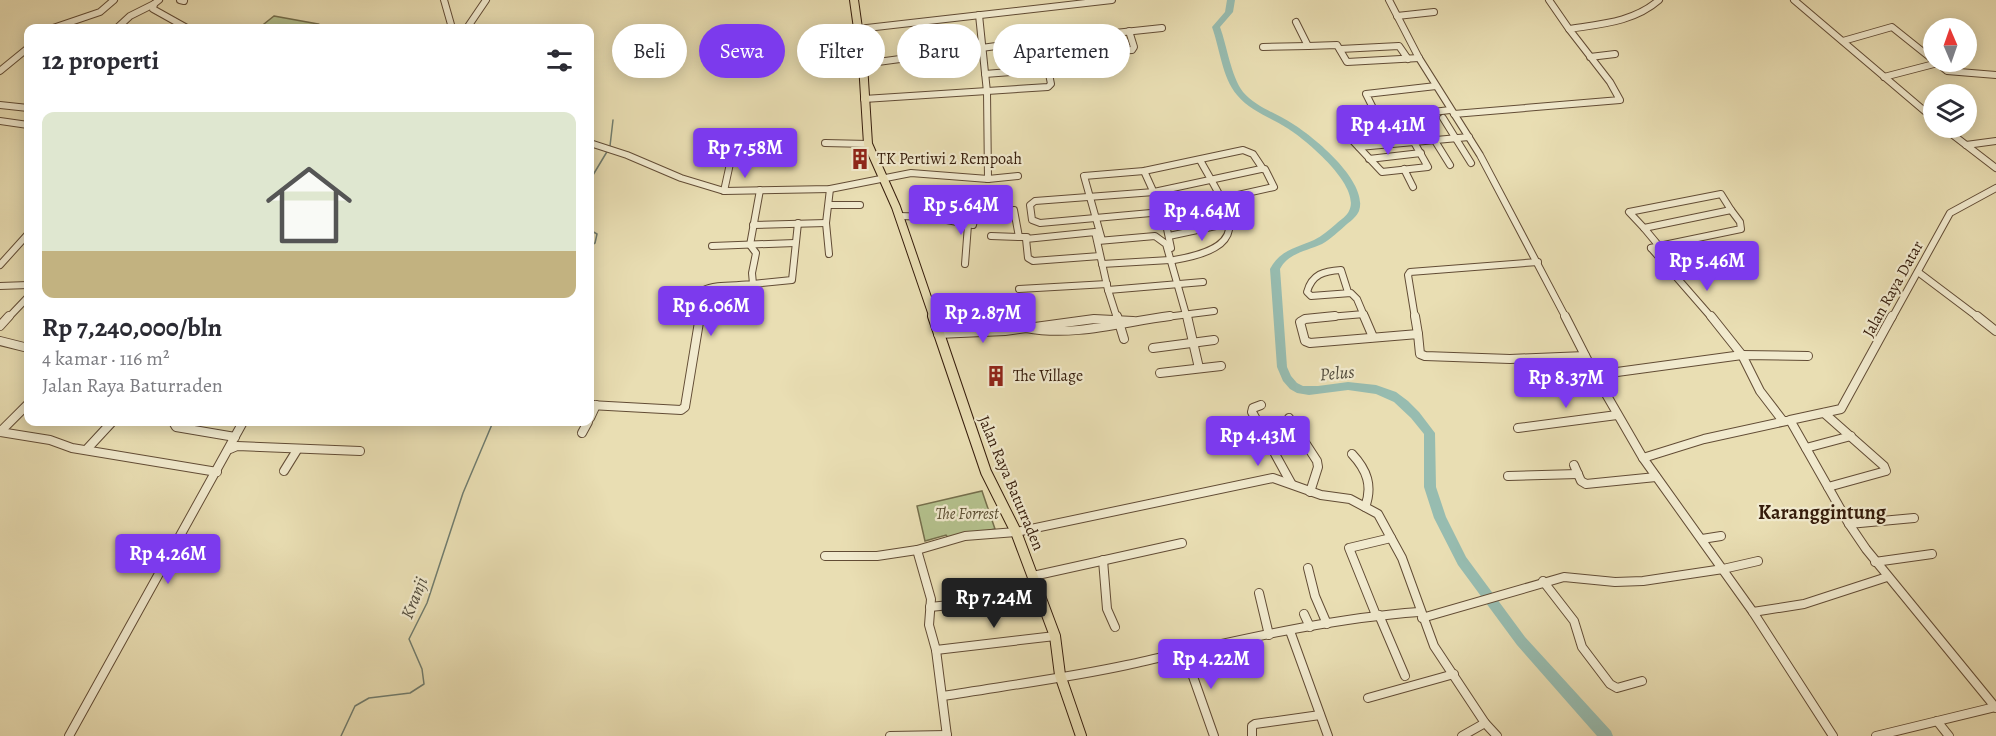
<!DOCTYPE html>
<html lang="id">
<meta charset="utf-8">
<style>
:root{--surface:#fff;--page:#f7f7f7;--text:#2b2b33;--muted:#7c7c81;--line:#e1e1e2;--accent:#7c3aed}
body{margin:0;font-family:Alegreya,serif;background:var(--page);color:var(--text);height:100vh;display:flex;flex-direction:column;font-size:22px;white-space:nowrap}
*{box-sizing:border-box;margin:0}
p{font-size:20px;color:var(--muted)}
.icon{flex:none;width:33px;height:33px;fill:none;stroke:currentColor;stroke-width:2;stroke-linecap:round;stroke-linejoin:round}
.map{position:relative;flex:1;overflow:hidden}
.sheet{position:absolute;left:24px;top:24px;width:570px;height:402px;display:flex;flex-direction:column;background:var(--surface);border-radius:12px;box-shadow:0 3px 15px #0003}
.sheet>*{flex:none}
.top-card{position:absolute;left:612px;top:24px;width:570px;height:54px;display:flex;gap:12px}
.needle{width:39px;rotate:358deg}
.buttons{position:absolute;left:1923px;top:18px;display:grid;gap:12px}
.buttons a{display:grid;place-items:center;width:54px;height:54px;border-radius:50%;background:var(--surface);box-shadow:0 3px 15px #0003;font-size:30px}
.price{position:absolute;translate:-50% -51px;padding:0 14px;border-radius:6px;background:var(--accent);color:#fff;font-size:20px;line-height:39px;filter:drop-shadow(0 2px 3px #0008)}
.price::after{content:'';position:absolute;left:50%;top:36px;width:18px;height:14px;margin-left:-9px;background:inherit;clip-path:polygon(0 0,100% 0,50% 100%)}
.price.selected{background:#222;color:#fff}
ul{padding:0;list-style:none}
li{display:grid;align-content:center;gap:12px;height:318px;padding:0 18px}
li+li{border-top:2px solid var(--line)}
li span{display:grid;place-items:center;height:186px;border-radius:12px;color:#555}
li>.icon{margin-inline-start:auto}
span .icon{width:108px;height:108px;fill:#fffc;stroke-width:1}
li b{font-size:26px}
h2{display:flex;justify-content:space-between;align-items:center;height:72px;padding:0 18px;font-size:26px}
.tag{padding:0 21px;border-radius:27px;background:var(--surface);box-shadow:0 3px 15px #0003;font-size:21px;line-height:54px}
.tag.selected{background:var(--accent);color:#fff}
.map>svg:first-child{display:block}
.green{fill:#b5c28e;stroke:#756f4c;stroke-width:1.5}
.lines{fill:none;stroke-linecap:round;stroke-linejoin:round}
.stream{stroke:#707c6e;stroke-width:1.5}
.river{fill:#97bcb0;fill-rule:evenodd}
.minor-far1-casing{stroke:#624c35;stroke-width:8}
.minor-casing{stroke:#624c35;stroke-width:10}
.major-far1-casing{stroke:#351c0b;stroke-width:10}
.major-casing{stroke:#351c0b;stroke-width:12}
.minor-far1{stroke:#f1eace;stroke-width:6}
.minor{stroke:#f1eace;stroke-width:8}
.major-far1{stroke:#e9deb3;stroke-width:8}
.major{stroke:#e9deb3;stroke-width:10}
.labels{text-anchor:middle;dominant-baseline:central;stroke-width:4.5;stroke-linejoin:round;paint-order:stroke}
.poi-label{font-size:16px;fill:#351c0b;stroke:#f1eace;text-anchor:start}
.street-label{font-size:16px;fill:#351c0b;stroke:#f1eace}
.park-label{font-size:16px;font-style:italic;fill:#5b4e32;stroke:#f1eace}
.water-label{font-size:18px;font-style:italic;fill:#524c3d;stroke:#f1eace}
.quarter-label{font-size:20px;font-weight:bold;fill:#351c0b;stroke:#f1eace}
</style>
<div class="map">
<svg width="1996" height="736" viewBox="0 0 1996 736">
<rect width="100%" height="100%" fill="#e9deb3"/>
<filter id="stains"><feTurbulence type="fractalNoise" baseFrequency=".00333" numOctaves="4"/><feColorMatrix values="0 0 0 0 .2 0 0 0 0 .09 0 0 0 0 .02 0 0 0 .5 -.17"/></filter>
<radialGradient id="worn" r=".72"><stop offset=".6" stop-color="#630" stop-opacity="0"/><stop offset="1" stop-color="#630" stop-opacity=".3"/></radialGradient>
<!-- green -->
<g class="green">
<polygon points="274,16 318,24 313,28 259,28"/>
<polygon points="982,491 995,529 949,539 946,535 925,541 917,506"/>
</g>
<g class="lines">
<!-- stream -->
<g class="stream">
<polyline points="610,146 613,120"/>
<polyline points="590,180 608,150"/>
<polyline points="590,230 597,234 595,243 590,246"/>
<polyline points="341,736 355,706 369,698 410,693 424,684 422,669 409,639 427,603 463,493 493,422"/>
</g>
<!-- river -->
<path class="river" d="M1227 0H1235L1233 12 1220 27C1227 46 1231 76 1243 92 1256 107 1276 113 1293 124 1314 137 1369 182 1359 211 1357 216 1351 221 1347 224 1339 231 1331 239 1322 244 1307 251 1288 253 1280 269L1287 367 1291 376 1297 383 1303 386H1318L1348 382 1376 385 1396 392 1408 401 1419 412 1435 433 1436 487 1446 517 1466 557 1525 637 1611 731 1613 736H1597L1517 645 1458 565 1434 518 1424 487V434L1411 418 1394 402 1376 394 1348 390 1309 395 1297 393 1290 389 1283 381 1277 367 1270 269C1280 250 1296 248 1314 240 1322 236 1329 230 1336 224 1340 220 1347 216 1349 211 1362 186 1305 139 1287 128 1270 117 1250 111 1237 95 1222 77 1220 49 1212 27L1225 12Z"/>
<defs>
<g id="minor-far1">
<polyline points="159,0 154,4 153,9 187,28"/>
<polyline points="180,0 184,1"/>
<polyline points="444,0 452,28"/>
<polyline points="1389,0 1419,58 1480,155 1566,318"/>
<polyline points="1549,0 1569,29"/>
<polyline points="1794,0 1934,119"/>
<polyline points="1397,16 1434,12"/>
<polyline points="1296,22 1308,46 1337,45 1347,62 1419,58"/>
<polyline points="53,28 100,12 114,0"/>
<polyline points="117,28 130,16 154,4"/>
<polyline points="467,28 486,0"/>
<polyline points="858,29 1112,0"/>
<polyline points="1843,41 1892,27 1947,71 1996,75"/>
<polyline points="1263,47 1308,46"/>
<polyline points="1340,49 1399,46 1408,59"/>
<polyline points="1088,53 1132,50 1134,47 1129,31"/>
<polyline points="1590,57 1615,54"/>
<polyline points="863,64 1011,44 1162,28"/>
<polyline points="0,71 28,48"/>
<polyline points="985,74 1048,69"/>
<polyline points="1884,77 1934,64 1956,62"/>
<polyline points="1436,86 1366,94 1374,110 1374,119 1450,110"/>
<polyline points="864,99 1048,87 1051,84 1048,69 1050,40"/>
<polyline points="0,105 28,108"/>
<path d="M1454 114 1620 100 1610 82 1569 29C1601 24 1634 22 1659 0"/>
<polyline points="1399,116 1406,128"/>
<polyline points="1443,118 1471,163"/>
<polyline points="1422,120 1450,165"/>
<polyline points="0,121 28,125"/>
<polygon points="1406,128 1428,167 1382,172 1352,140 1353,133"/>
<polyline points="1944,128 1996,168"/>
<polyline points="590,143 627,155 681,178 724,191 830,189 911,173 988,179 987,92 979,15"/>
<polyline points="825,143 868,144"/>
<polyline points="1966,145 1996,141"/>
<polyline points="1359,147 1469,137"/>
<polyline points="1369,159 1421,153"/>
<polygon points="1261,169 1265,169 1274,187 1162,212 1040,223 1032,220 1030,205 1035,201 1154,192"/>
<polyline points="1404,169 1413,187"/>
<polyline points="1144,171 1164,215 1171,248"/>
<polyline points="988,179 1018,176"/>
<polyline points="724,191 733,150"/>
<polyline points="829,205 860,205"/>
<polyline points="1014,210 1019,237 1027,237"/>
<polygon points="1731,210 1740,222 1741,229 1659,246 1644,228"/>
<polyline points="899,216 931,217 973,225 980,194"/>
<polyline points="753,225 826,223"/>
<polyline points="1644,228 1629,212 1721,194 1731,210"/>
<polyline points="991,236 1019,237"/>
<polyline points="1169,236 1230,223"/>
<polyline points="1102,240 1084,176 1144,171 1243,150 1253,154 1263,169"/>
<polyline points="1098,241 1155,236 1166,244 1187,318"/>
<polyline points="712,246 795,243"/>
<polyline points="1651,248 1659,246"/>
<polyline points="1651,248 1712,318"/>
<polyline points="829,254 826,223 830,189"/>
<polyline points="1100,256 1033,261 1028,258 1026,239 1095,232 1108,290 1117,318"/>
<path d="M1174 260C1258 246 1229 213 1200 160"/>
<polyline points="965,264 968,225"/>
<polyline points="1102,264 1170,260"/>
<polyline points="0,265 28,234"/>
<polyline points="1918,272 1979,318"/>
<polyline points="753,284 792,280 798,223"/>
<polyline points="0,286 28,285"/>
<polyline points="1019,289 1107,284"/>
<polyline points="1108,290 1203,282"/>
<path d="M1348 292 1341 270C1324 271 1312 274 1307 292L1311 296 1351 293 1357 299 1365 318"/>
<polyline points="8,318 28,297"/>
<path d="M699 318 704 290C714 284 740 286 753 284L752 273 756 253 750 245 760 190"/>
<polyline points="1158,318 1214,311"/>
<polyline points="1317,318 1364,314"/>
<polyline points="1415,318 1408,275 1410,272 1538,262"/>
<polyline points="1892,318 1950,213 1996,188"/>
</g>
<g id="minor">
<polyline points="1117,316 1124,339"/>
<polyline points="1187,316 1199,368"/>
<polyline points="1335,316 1305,319 1300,322 1305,341 1310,343 1418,334 1420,354 1425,356 1510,359 1585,356"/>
<polyline points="1364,316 1373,337"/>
<polyline points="1415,316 1418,334"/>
<polyline points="1565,316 1595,375 1643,458 1753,612 1833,736"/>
<polyline points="1711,316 1742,355 1760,391 1783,421"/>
<polyline points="1892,316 1841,409 1790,420 1849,524 1866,549 1996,708"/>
<polyline points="1977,316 1996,331"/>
<polyline points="0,326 9,316"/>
<path d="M1026 328C1075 337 1122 322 1170 316"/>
<polyline points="938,334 1005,331 1094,319 1133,321"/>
<polyline points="0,341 28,348"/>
<polyline points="1153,348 1214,340"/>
<polyline points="1160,373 1221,366"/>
<polyline points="1595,375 1742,355 1808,356"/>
<polyline points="590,405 681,410 685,407 700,316"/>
<polyline points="1261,405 1253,408 1252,412 1291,483"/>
<polyline points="1824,413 1884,466 1886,471 1828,487"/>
<polyline points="590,418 596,405"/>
<polyline points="1289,418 1317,461 1318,467 1310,492"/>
<polyline points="173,422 176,427 235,437"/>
<polyline points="1518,428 1617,415"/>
<polyline points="0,432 50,440 72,448 217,472"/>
<polyline points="0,432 28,404"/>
<polyline points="582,433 588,422"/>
<polyline points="1806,448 1851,436"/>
<polyline points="87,449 112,422"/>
<polyline points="230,449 237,446 360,451"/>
<path d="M1352 454C1367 470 1373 486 1365 507"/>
<polyline points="1643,458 1704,439 1786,421"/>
<polyline points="1574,465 1581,481 1586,484 1656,477"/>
<polyline points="284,471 297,450"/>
<polyline points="1508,476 1578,474"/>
<polyline points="1849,524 1914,518"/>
<polyline points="1702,539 1721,536"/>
<polyline points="917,550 931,599 929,625 936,650 947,736"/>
<polyline points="825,556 877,556 917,550 965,536 1016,532 1273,478 1321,495 1350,499 1378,514 1402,558 1434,646 1485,723 1497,736"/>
<polyline points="1103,560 1107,609 1115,627"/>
<polyline points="1875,562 1932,554"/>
<polyline points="1308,568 1315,596 1327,624"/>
<polyline points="1033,576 1182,543"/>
<polyline points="1543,581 1574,621 1582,647 1610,684 1617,688 1642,681"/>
<polyline points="1259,593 1269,635"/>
<polyline points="930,607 1009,599 1037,589"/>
<polyline points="1753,612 1804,604 1887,577"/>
<polyline points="1304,614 1310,627"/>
<polyline points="1376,615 1349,548 1391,538"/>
<polyline points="1379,615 1405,676"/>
<polyline points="1422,618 1564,577 1615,582 1643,581 1723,569 1758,561"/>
<polyline points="1290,631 1328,736"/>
<polyline points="936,650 1055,636"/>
<polyline points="1184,651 1214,736"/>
<path d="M943 696C1004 686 1067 678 1127 665 1223 644 1321 619 1419 612"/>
<polyline points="1368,698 1454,674"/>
<polyline points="1937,721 1949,736"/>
<polyline points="69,736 243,422"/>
<polyline points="890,736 947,735"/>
<polyline points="1252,736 1252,726 1255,724 1320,715"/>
<polyline points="1462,736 1485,723"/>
<polyline points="1876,736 1995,707"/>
</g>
<polyline id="major-far1" points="854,0 863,64 868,144 896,207 934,318"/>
<polyline id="major" points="933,316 986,472 1016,532 1055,636 1060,675 1081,736"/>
</defs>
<!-- minor-far1 casing -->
<use href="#minor-far1" class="minor-far1-casing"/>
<!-- minor casing -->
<use href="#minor" class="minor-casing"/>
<!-- major-far1 casing -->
<use href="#major-far1" class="major-far1-casing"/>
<!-- major casing -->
<use href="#major" class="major-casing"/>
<!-- minor-far1 -->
<use href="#minor-far1" class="minor-far1"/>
<!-- minor -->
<use href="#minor" class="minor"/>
<!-- major-far1 -->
<use href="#major-far1" class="major-far1"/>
<!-- major -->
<use href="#major" class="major"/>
</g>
<!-- icons -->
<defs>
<symbol id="building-bare" viewBox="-9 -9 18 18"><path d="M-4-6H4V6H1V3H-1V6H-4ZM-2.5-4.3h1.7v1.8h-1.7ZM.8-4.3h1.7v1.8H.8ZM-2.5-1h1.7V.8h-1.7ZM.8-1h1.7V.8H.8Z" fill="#8f2418" stroke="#f1eace" stroke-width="2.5" paint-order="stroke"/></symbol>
</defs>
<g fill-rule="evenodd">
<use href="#building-bare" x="845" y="144" width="30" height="30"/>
<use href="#building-bare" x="981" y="361" width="30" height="30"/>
</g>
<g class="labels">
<!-- poi labels -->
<g class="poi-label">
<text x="877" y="159">TK Pertiwi 2 Rempoah</text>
<text x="1013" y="376">The Village</text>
</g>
<!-- street labels -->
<g class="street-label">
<text transform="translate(1893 289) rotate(-61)">Jalan Raya Datar</text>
<text transform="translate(1011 483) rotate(67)">Jalan Raya Baturraden</text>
</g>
<!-- park labels -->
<g class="park-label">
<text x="967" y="514">The Forrest</text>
</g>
<!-- water labels -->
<g class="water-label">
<text transform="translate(1337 373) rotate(-5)">Pelus</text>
<text transform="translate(414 598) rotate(-68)">Kranji</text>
</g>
<!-- quarter labels -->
<g class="quarter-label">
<text x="1822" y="512">Karanggintung</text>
</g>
</g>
<rect width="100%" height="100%" filter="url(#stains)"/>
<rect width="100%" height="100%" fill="url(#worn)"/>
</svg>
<div class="buttons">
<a><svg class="needle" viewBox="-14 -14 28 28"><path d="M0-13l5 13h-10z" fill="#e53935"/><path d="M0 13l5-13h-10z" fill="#7c7c81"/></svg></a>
<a><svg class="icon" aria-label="layers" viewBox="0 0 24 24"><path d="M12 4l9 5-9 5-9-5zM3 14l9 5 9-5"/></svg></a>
</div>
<b class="price" style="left:1388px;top:156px">Rp 4.41M</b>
<b class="price" style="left:745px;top:179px">Rp 7.58M</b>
<b class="price" style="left:961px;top:236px">Rp 5.64M</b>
<b class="price" style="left:1202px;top:242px">Rp 4.64M</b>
<b class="price" style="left:1707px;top:292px">Rp 5.46M</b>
<b class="price" style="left:711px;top:337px">Rp 6.06M</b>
<b class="price" style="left:983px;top:344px">Rp 2.87M</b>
<b class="price" style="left:1566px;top:409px">Rp 8.37M</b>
<b class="price" style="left:1258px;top:467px">Rp 4.43M</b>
<b class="price" style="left:168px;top:585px">Rp 4.26M</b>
<b class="price selected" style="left:994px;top:629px">Rp 7.24M</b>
<b class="price" style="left:1211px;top:690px">Rp 4.22M</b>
<div class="top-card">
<a class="tag">Beli</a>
<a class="tag selected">Sewa</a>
<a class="tag">Filter</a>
<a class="tag">Baru</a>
<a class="tag">Apartemen</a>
</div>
<section class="sheet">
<h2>12 properti<svg class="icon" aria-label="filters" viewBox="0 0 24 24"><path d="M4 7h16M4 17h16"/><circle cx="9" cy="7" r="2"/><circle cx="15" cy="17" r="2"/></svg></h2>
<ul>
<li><span style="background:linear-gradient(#dfe7d0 75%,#c2b280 0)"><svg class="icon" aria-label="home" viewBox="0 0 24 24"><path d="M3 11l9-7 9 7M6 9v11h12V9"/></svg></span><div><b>Rp 7,240,000/bln</b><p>4 kamar · 116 m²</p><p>Jalan Raya Baturraden</p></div></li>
</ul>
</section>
</div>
